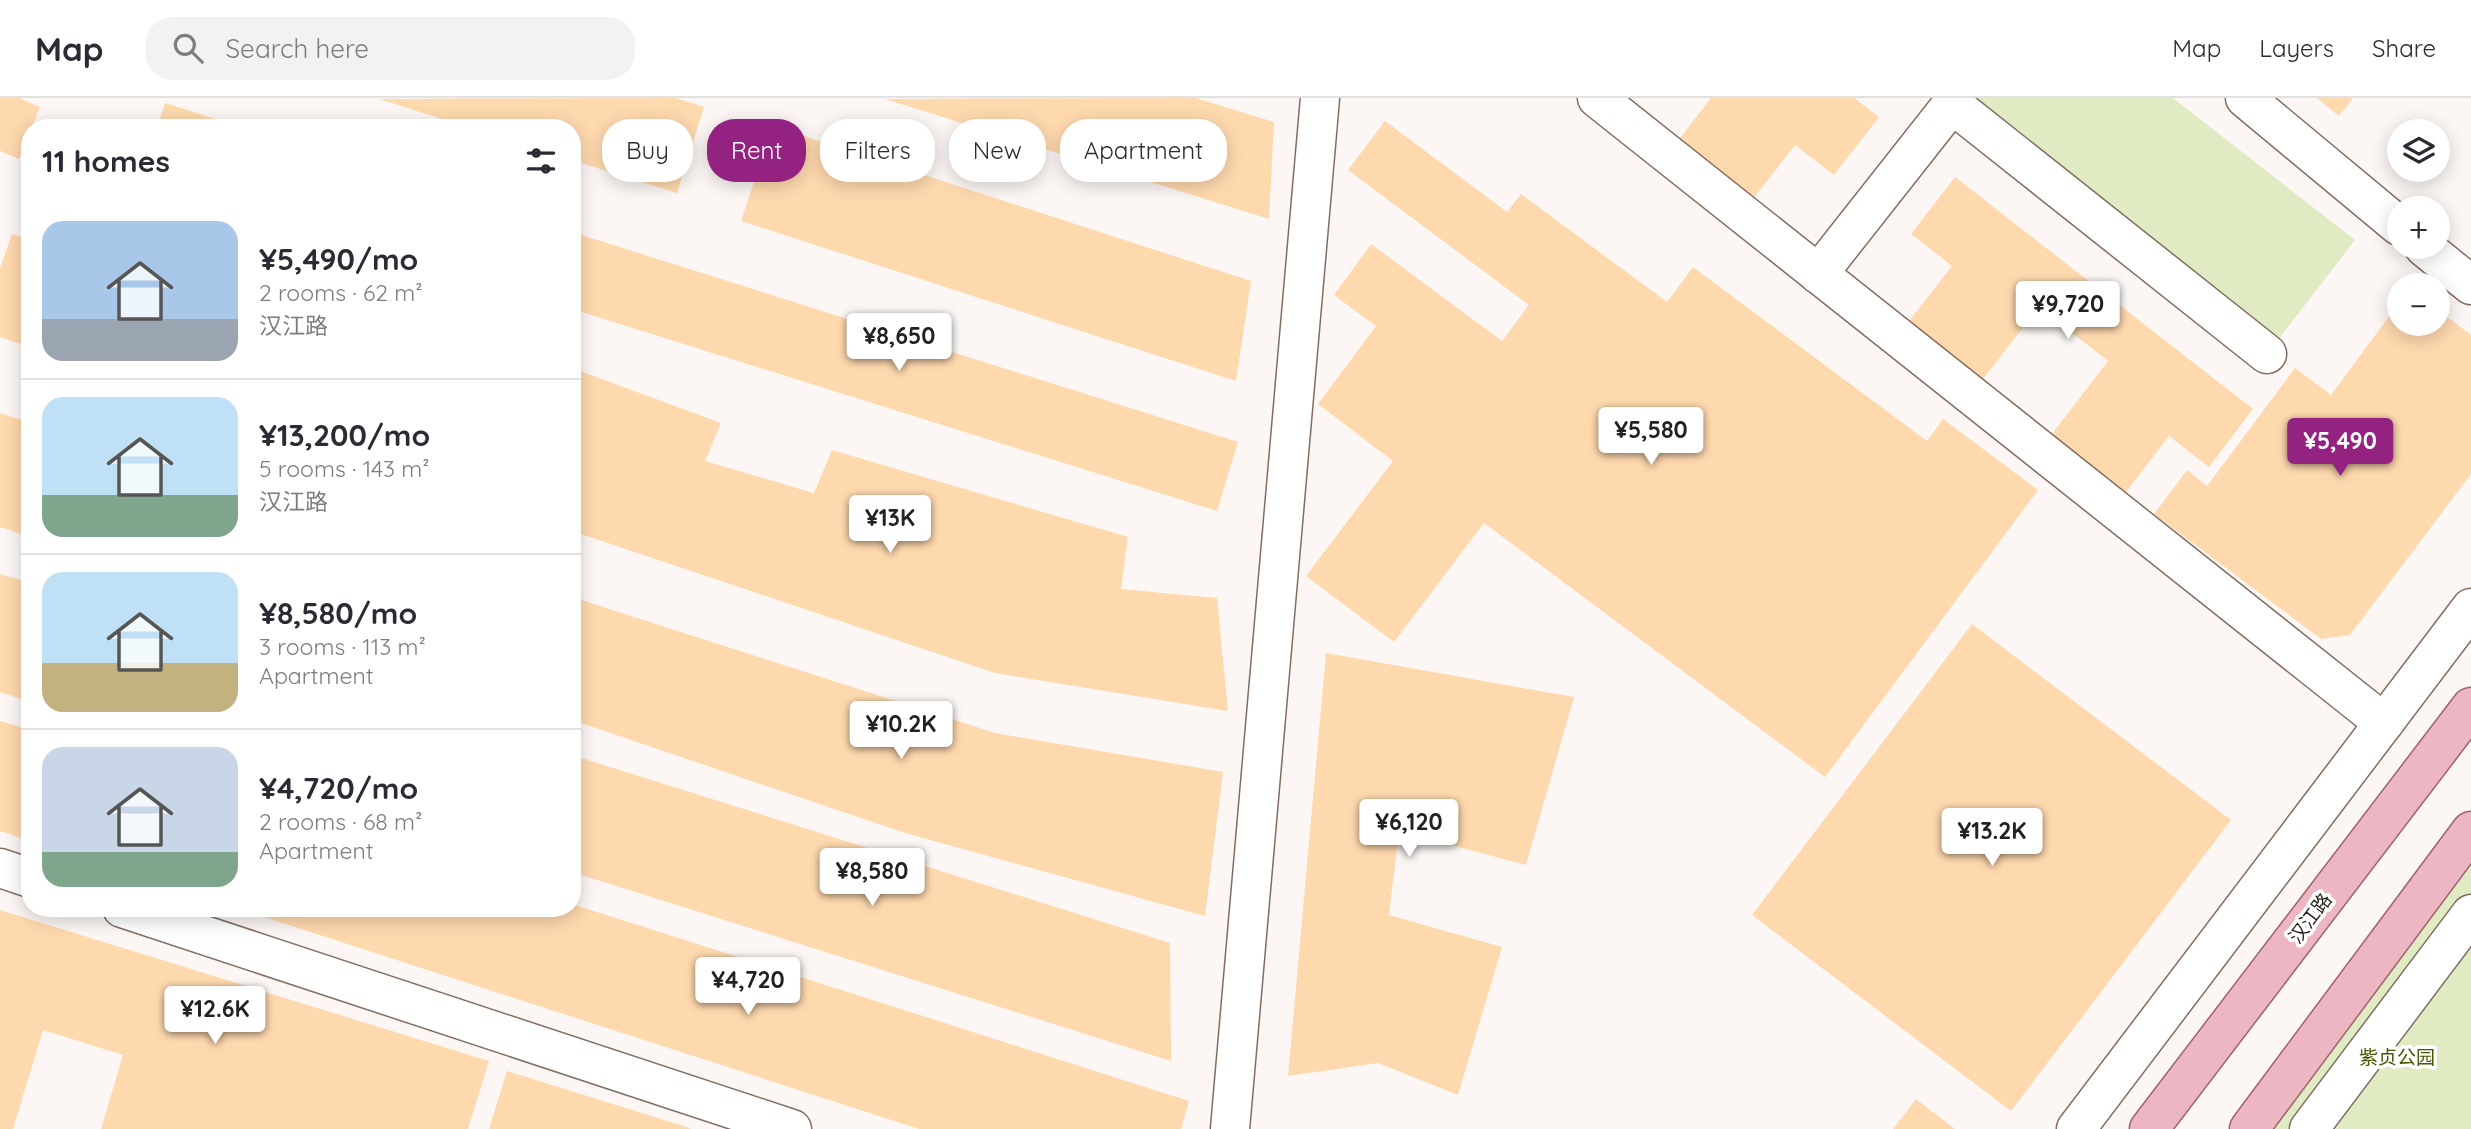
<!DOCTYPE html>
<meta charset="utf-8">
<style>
:root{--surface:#fff;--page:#f2f2f3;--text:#2b2b33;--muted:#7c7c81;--line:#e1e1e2;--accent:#942281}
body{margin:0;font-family:Quicksand,"Noto Sans SC",sans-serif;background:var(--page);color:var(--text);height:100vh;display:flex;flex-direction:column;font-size:26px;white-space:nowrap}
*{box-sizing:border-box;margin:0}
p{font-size:23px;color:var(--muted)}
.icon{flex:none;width:38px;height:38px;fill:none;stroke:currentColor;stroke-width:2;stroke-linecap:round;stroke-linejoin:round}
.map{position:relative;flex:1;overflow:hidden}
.panel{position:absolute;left:21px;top:21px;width:560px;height:798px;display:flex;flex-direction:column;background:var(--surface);border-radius:28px;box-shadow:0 4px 18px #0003}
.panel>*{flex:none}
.top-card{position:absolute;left:602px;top:21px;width:665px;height:63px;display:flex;gap:14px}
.fabs{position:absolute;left:2387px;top:21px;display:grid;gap:14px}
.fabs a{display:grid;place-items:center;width:63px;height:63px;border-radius:50%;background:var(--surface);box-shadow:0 4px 18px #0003;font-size:35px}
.price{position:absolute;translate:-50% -60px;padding:0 16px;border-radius:7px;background:#fff;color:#222;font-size:23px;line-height:46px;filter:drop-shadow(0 2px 4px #0008)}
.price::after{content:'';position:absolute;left:50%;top:42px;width:21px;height:16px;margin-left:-10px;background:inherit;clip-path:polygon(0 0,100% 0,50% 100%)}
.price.current{background:var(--accent);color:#fff}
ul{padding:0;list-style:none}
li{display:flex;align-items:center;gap:21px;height:175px;padding:0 21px}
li+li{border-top:2px solid var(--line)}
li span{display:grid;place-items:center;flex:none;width:196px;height:140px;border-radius:21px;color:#555}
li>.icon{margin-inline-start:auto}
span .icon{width:84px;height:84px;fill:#fffc;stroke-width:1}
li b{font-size:30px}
h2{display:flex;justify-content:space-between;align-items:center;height:84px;padding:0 21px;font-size:30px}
.pill{padding:0 24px;border-radius:28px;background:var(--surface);box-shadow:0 4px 18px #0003;font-size:24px;line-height:63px}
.pill.current{background:var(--accent);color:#fff}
header{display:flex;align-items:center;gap:42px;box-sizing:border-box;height:98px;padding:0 35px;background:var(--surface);border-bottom:2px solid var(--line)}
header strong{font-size:33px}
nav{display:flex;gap:38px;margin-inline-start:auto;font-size:24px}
.search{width:490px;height:63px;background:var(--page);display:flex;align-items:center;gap:18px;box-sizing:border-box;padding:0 24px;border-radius:28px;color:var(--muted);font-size:26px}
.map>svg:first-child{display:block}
.green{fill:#e0ebc4}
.building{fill:#ffd9ae}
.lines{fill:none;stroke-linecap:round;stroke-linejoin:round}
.minor-casing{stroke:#836d61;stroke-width:41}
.major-casing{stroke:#9f626d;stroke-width:41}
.minor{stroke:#fff;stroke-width:38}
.major{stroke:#ecb7c2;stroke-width:38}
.labels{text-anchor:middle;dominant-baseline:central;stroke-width:7;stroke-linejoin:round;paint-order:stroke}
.street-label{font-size:19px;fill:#261e19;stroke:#fff}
.park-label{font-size:19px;fill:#485602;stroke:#fff}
</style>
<header>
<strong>Map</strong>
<div class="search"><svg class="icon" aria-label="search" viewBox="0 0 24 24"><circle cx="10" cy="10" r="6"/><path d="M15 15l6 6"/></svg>Search here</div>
<nav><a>Map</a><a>Layers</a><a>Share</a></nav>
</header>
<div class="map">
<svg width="2471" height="1031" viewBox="0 0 2471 1031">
<rect width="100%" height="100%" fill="#fcf7f4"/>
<!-- green -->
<g class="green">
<polygon points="1945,0 2173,0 2355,142 2267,256"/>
<polygon points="2471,737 2471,1031 2251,1031"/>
</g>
<!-- building -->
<g class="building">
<polygon points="0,0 19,0 40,9 19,61 0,53"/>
<polygon points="676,0 704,9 677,95 572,62 572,30 471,30 379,1"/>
<polygon points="1196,0 1274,24 1269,121 885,1"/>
<polygon points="1711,0 1854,0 1879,19 1834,77 1795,47 1752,102 1677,44"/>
<polygon points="2317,0 2353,0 2339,18"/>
<polygon points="165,5 241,29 241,30 157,30"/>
<polygon points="1385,23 1507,114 1521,96 1667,204 1693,169 1927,343 1943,321 2038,392 1825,679 1484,425 1394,544 1306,478 1393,363 1318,306 1376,228 1334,197 1371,146 1502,243 1529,207 1348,72"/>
<polygon points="773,28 1251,183 1236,283 741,123"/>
<polygon points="1955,79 2253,311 2209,369 2169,338 2126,394 2052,336 2108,263 2039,209 1983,281 1909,223 1952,168 1911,136"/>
<polygon points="572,134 1238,344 1217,413 572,211"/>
<polygon points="12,136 30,142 30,249 0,239 0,170"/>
<polygon points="2399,205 2399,226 2438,226 2438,212 2471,237 2471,376 2350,537 2321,541 2154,416 2187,372 2207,388 2295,270 2331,297"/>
<polygon points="572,270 721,325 705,363 814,395 832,352 1128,439 1121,491 1217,500 1228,613 995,575 572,433"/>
<polygon points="0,315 30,325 30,439 0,429"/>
<polygon points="0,476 30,485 30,604 0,594"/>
<polygon points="572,499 995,635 1223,674 1205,818 905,735 572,622"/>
<polygon points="1972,526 2231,722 2011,1013 1752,817"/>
<polygon points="1326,555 1574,599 1526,767 1399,733 1389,817 1502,849 1458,997 1378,965 1288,978"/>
<polygon points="0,623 30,632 30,743 0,733"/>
<polygon points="572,657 1170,845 1171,963 572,774"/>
<polygon points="572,806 1189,1003 1181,1031 919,1031 239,811 572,810"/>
<polygon points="0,812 489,963 468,1031 101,1031 123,957 43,932 13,1031 0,1031"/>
<polygon points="507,973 690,1030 690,1031 489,1031"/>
<polygon points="1916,1001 1955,1031 1893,1031"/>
</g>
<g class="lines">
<defs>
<g id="minor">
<polyline points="1597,0 2384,625"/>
<polyline points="2245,0 2399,128"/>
<polyline points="2424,149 2471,187"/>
<polyline points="1818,176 1952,6 2267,256"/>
<polyline points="0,770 30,780"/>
<polyline points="122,810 792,1031"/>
<polyline points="1230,1031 1320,0"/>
<polyline points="2076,1031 2471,510"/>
<polyline points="2309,1031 2471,816"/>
</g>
<g id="major">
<polyline points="2149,1031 2471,609"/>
<polyline points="2249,1031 2471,733"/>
</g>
</defs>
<!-- minor casing -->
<use href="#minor" class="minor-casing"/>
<!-- major casing -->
<use href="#major" class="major-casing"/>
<!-- minor -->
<use href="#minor" class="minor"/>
<!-- major -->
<use href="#major" class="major"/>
</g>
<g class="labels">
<!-- street labels -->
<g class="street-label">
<text transform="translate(2310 820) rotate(-53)">汉江路</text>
</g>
<!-- park labels -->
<g class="park-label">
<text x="2397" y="959">紫贞公园</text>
</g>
</g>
</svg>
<div class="fabs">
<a><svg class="icon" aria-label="layers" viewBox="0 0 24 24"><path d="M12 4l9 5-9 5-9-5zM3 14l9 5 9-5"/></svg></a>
<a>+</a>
<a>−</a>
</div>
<b class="price" style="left:2068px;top:243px">¥9,720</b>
<b class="price" style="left:899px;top:275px">¥8,650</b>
<b class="price" style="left:1651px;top:369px">¥5,580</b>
<b class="price current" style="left:2340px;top:380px">¥5,490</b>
<b class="price" style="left:890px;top:457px">¥13K</b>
<b class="price" style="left:901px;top:663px">¥10.2K</b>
<b class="price" style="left:1409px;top:761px">¥6,120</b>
<b class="price" style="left:1992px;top:770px">¥13.2K</b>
<b class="price" style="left:872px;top:810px">¥8,580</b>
<b class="price" style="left:748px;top:919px">¥4,720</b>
<b class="price" style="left:215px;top:948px">¥12.6K</b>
<div class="top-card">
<a class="pill">Buy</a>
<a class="pill current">Rent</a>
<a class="pill">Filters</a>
<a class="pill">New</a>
<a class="pill">Apartment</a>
</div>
<section class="panel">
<h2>11 homes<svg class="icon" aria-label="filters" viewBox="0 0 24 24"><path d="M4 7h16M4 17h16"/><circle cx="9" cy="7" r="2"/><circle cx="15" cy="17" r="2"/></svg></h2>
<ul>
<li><span style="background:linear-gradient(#a9c7e8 70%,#9aa5b1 0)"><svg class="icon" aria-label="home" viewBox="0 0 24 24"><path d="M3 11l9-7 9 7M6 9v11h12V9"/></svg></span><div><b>¥5,490/mo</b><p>2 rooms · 62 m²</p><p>汉江路</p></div></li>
<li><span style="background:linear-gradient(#bfe0f5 70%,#7fa58c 0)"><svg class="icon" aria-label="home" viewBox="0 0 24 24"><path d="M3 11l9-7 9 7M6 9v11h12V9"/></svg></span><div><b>¥13,200/mo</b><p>5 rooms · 143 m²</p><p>汉江路</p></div></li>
<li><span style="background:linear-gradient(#bfe0f5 65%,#c2b280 0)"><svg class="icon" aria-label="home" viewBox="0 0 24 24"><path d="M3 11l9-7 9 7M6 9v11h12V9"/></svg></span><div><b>¥8,580/mo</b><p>3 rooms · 113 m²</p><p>Apartment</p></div></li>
<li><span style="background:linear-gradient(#c9d6e8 75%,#7fa58c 0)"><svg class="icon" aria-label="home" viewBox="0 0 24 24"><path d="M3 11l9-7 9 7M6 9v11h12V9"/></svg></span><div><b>¥4,720/mo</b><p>2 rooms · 68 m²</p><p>Apartment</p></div></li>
</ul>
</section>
</div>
